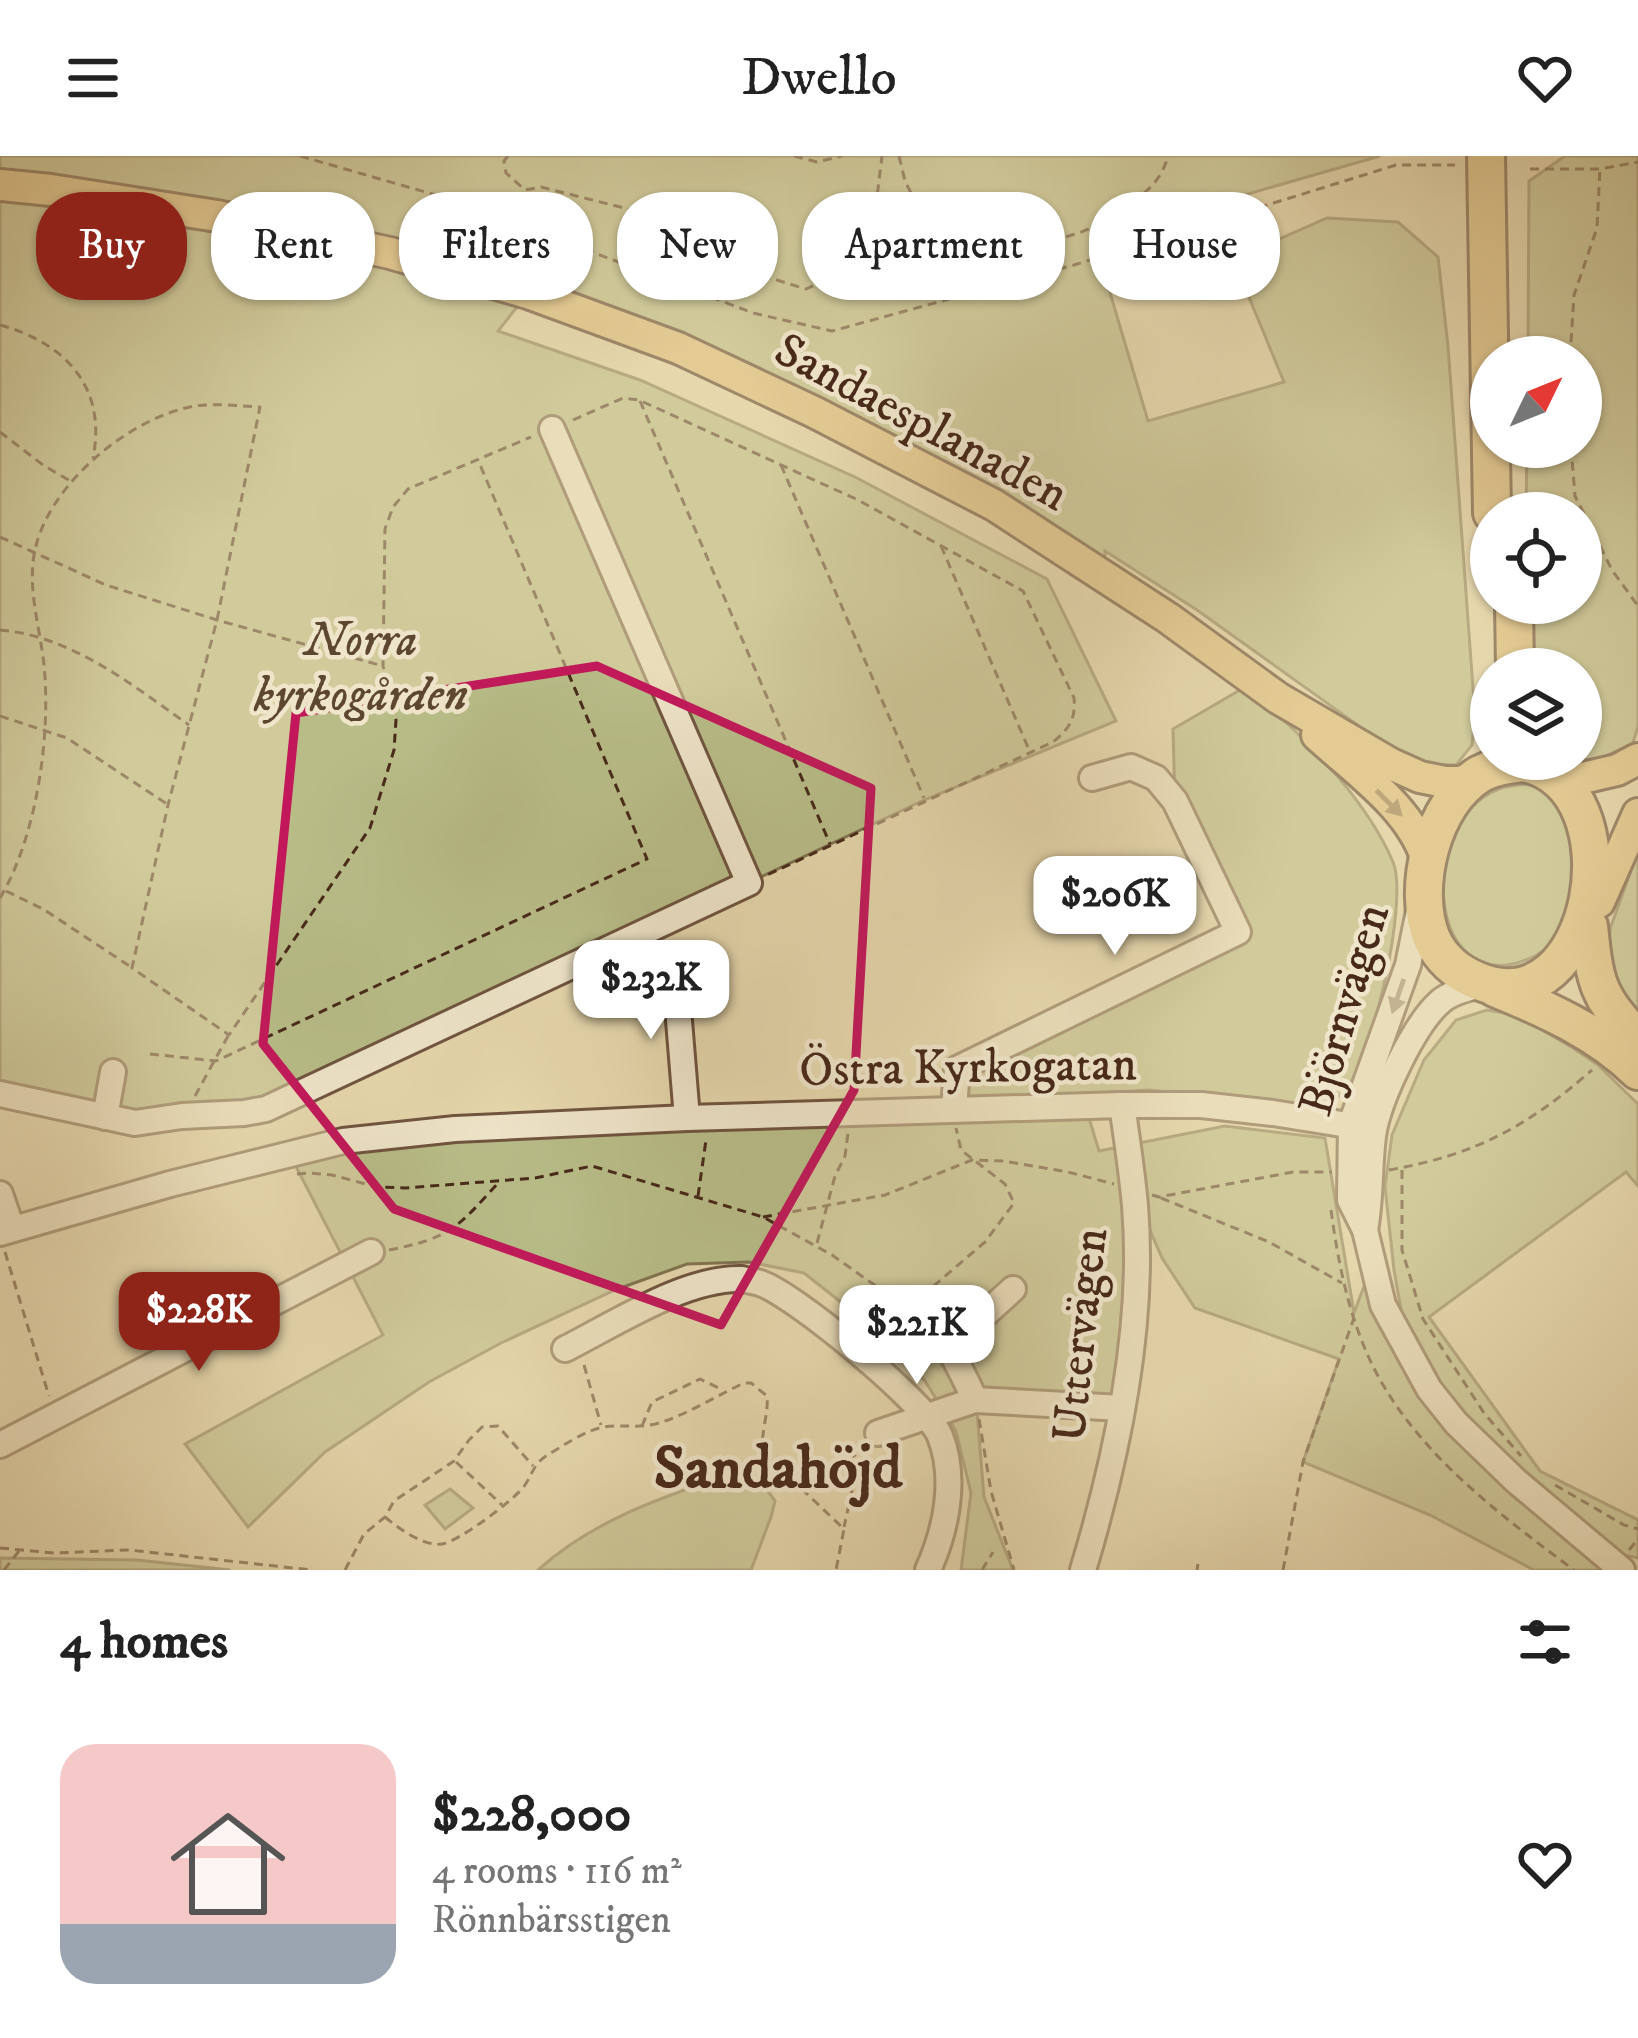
<!DOCTYPE html>
<meta charset="utf-8">
<style>
:root{--surface:#fff;--page:#f6f6f6;--text:#222;--muted:#767676;--line:#e0e0e0;--accent:#8f2418}
body{margin:0;font-family:"IM FELL DW Pica",serif;background:var(--page);color:var(--text);height:100vh;display:flex;flex-direction:column;font-size:45px;white-space:nowrap}
*{box-sizing:border-box;margin:0}
p{font-size:39px;color:var(--muted)}
.icon{flex:none;width:66px;height:66px;fill:none;stroke:currentColor;stroke-width:2;stroke-linecap:round;stroke-linejoin:round}
.map{position:relative;height:1414px;overflow:hidden}
.panel{display:flex;flex-direction:column;background:var(--surface);flex:1}
.panel>*{flex:none}
.hud{position:absolute;left:36px;top:36px;width:1566px;height:108px;display:flex;gap:24px}
.needle{width:78px;rotate:47deg}
.controls{position:absolute;left:1470px;top:180px;display:grid;gap:24px}
.controls a{display:grid;place-items:center;width:132px;height:132px;border-radius:50%;background:var(--surface);box-shadow:0 3px 9px #0004;font-size:60px}
.price{position:absolute;translate:-50% -102px;padding:0 27px;border-radius:24px;background:#fff;color:#222;font-size:39px;line-height:78px;filter:drop-shadow(0 3px 6px #0008)}
.price::after{content:'';position:absolute;left:50%;top:72px;width:36px;height:27px;margin-left:-18px;background:inherit;clip-path:polygon(0 0,100% 0,50% 100%)}
.price.selected{background:var(--accent);color:#fff}
ul{padding:0;list-style:none}
li{display:flex;align-items:center;gap:36px;height:300px;padding:0 60px}
li+li{border-top:3px solid var(--line)}
li span{display:grid;place-items:center;flex:none;width:336px;height:240px;border-radius:36px;color:#555}
li>.icon{margin-inline-start:auto}
span .icon{width:144px;height:144px;fill:#fffc;stroke-width:1}
li b{font-size:51px}
h2{display:flex;justify-content:space-between;align-items:center;height:144px;padding:0 60px;font-size:51px}
.pill{padding:0 42px;border-radius:48px;background:var(--surface);box-shadow:0 3px 9px #0004;font-size:42px;line-height:108px}
.pill.selected{background:var(--accent);color:#fff}
header{display:flex;justify-content:space-between;align-items:center;height:156px;padding:0 60px;background:var(--surface);font-size:54px;font-weight:600}
.map>svg:first-child{display:block}
.green{fill:#b8bd88;stroke:#807351;stroke-width:3;fill-rule:evenodd}
.lines{fill:none;stroke-linecap:round;stroke-linejoin:round}
.minor-casing{stroke:#70543f;stroke-width:30}
.major-casing{stroke:#48291a;stroke-width:36}
.highway-casing{stroke:#48291a;stroke-width:42}
.path{stroke:#48291a;stroke-width:3;stroke-dasharray:9 6;stroke-linecap:butt}
.minor{stroke:#efe5ca;stroke-width:24}
.major{stroke:#e3bc76;stroke-width:30}
.highway{stroke:#e3bc76;stroke-width:36}
.oneway{fill:#8e6b43}
.oneway2{fill:#9c8772}
.marked{fill:none;stroke:#c2185b;stroke-width:9;stroke-linejoin:round}
.labels{text-anchor:middle;dominant-baseline:central;stroke-width:9;stroke-linejoin:round;paint-order:stroke}
.street-label{font-size:48px;fill:#48291a;stroke:#efe5ca}
.park-label{font-size:48px;font-style:italic;fill:#5e4730;stroke:#efe5ca}
.district-label{font-size:60px;font-weight:bold;fill:#48291a;stroke:#efe5ca}
</style>
<header><svg class="icon" aria-label="menu" viewBox="0 0 24 24"><path d="M4 6h16M4 12h16M4 18h16"/></svg>Dwello<svg class="icon" aria-label="heart" viewBox="0 0 24 24"><path d="M12 20l-8-8c-3-5 5-10 8-4 3-6 11-1 8 4z"/></svg></header>
<div class="map">
<svg width="1638" height="1414" viewBox="0 0 1638 1414">
<rect width="100%" height="100%" fill="#e6d7ad"/>
<filter id="stains"><feTurbulence type="fractalNoise" baseFrequency=".00167" numOctaves="4"/><feColorMatrix values="0 0 0 0 .2 0 0 0 0 .09 0 0 0 0 .02 0 0 0 .5 -.17"/></filter>
<radialGradient id="worn" r=".72"><stop offset=".6" stop-color="#630" stop-opacity="0"/><stop offset="1" stop-color="#630" stop-opacity=".3"/></radialGradient>
<!-- green -->
<g class="green">
<path d="M0 0H1380L1227 44 1231 86 1250 96 1327 62 1398 66 1438 101 1448 190 1475 560 1472 589 1456 609 1423 608 1380 585 1197 454 1105 395V421L993 349 528 137 498 175 640 224 855 321 1047 423 1116 565 924 644 288 944 135 967 0 938ZM1232 100 1284 226 1148 265 1108 130Z"/>
<polygon points="1565,0 1638,0 1638,570 1633,587 1595,605 1581,602 1581,513 1532,513 1526,447 1581,447 1581,357 1526,357 1527,291 1581,291 1581,201 1528,201 1529,25"/>
<path d="M1245 531C1299 574 1366 642 1393 706 1409 744 1372 906 1344 936 1333 948 1318 948 1302 949L1148 934 1085 938V949L1099 995 1225 970 1325 982 1354 1157 1372 1109 1429 1233 1622 1414H1534L1430 1359 1303 1306 1339 1203 1195 1152 1162 1102 1134 1037 1122 1252 976 1244 984 1341 1013 1414H961L971 1337 956 1275 925 1225 875 1173 804 1117 749 1106 687 1108 615 1134 501 1187 429 1226 325 1296 248 1371 185 1288 383 1179 289 997 343 985 953 953 957 913 1237 777 1175 645 1173 573Z"/>
<path d="M1527 628 1545 634 1579 668C1576 692 1576 741 1568 761 1559 782 1545 798 1523 805 1428 839 1415 666 1499 633 1507 630 1518 629 1527 628Z"/>
<polygon points="1638,695 1638,871 1608,822 1610,773"/>
<polygon points="1487,854 1516,859 1573,892 1598,909 1638,948 1638,1030 1626,1016 1429,1161 1540,1315 1638,1364 1638,1402 1615,1397 1533,1328 1435,1225 1402,1159 1394,1114 1385,1031 1392,979 1424,904 1456,864"/>
<path d="M724 1320C751 1320 759 1321 775 1345L771 1361 751 1414H538C591 1366 657 1343 724 1320Z"/>
<polygon points="450,1333 473,1352 445,1373 425,1349"/>
<polygon points="0,1402 137,1404 230,1414 0,1414"/>
</g>
<g class="lines">
<defs>
<g id="minor">
<polyline points="1419,755 1408,809 1351,968 1350,1044 1365,1074 1383,1149 1429,1233 1456,1267 1516,1325 1622,1414"/>
<polyline points="674,804 687,962"/>
<polyline points="0,938 135,967 182,960 244,957 266,953 749,727 552,273"/>
<polyline points="954,953 957,913 1238,776 1175,645 1156,622 1131,611 1092,622"/>
<polyline points="105,961 113,916"/>
<polyline points="0,1038 12,1073"/>
<path d="M1365 1074C1371 1042 1369 1012 1373 980 1378 944 1414 868 1441 845 1453 835 1470 832 1485 828"/>
<polyline points="0,1077 170,1028 343,985 455,973 687,962 1122,949 1201,949 1273,957 1373,973"/>
<path d="M908 1152C947 1180 955 1202 975 1244"/>
<polyline points="950,1190 1013,1133"/>
<path d="M565 1193C615 1168 686 1121 742 1123 745 1124 758 1126 760 1127 794 1138 927 1248 940 1280 957 1323 946 1374 928 1414"/>
<polyline points="878,1277 975,1244 1122,1252"/>
<polyline points="0,1289 371,1096"/>
<path d="M1083 1414C1117 1301 1145 1169 1135 1050 1132 1016 1127 983 1122 949"/>
</g>
<g id="major">
<polyline points="0,29 51,34 217,60 390,97 528,137 678,192 814,256 994,349 1168,462 1278,542 1391,608 1420,621 1445,626 1459,626 1475,622"/>
<path d="M1317 579C1356 615 1411 652 1427 704"/>
<polyline points="1570,625 1617,614 1638,603"/>
<polyline points="1599,746 1638,658"/>
</g>
<g id="highway">
<polyline points="1486,0 1492,357"/>
<polyline points="1514,447 1515,513"/>
<path d="M1524 607C1638 630 1596 873 1478 825 1458 817 1441 803 1432 783 1411 733 1432 647 1480 618 1493 611 1510 608 1524 607Z"/>
<path d="M1589 770C1595 828 1597 840 1638 883"/>
<path d="M1495 832C1546 853 1598 876 1638 915"/>
</g>
</defs>
<!-- minor casing -->
<use href="#minor" class="minor-casing"/>
<!-- major casing -->
<use href="#major" class="major-casing"/>
<!-- highway casing -->
<use href="#highway" class="highway-casing"/>
<!-- path -->
<g class="path">
<polyline points="300,0 460,46 753,157 832,175 1074,109 1396,9 1455,9"/>
<path d="M508 0 504 5 506 17 525 34 541 31 624 52 676 69 767 121 806 133 844 116 860 102 895 54C926 50 937 62 965 72 1025 93 1071 90 1123 53 1141 40 1159 28 1166 6L1164 0"/>
<polyline points="794,0 817,6 842,0"/>
<polyline points="899,0 905,25 917,49"/>
<polyline points="1530,13 1600,13 1638,6"/>
<polyline points="872,82 882,0"/>
<path d="M0 169C66 187 107 232 93 302"/>
<polyline points="1570,201 1574,139 1597,72 1600,13"/>
<polyline points="640,245 830,688"/>
<path d="M573 264 623 242 639 244 858 344 1023 435 1074 542C1076 563 1069 573 1053 586L767 719"/>
<polyline points="0,276 43,309 72,326"/>
<polyline points="1571,291 1575,340 1612,414 1638,450"/>
<polyline points="781,309 924,642"/>
<polyline points="0,381 106,429 217,464 383,510"/>
<polyline points="941,390 1030,596"/>
<path d="M0 474C72 480 132 529 189 569"/>
<polyline points="0,560 67,582 167,648"/>
<polyline points="6,735 43,753 131,811"/>
<path d="M0 742C37 680 51 579 44 509 40 472 28 436 34 399 45 331 129 261 195 250 216 247 239 250 260 251L217 464 168 649 132 812 229 879 370 672 394 594 396 564 383 510 385 373 393 351 408 333 531 281"/>
<polyline points="150,898 216,905 647,703 478,304"/>
<polyline points="195,940 228,880"/>
<path d="M1389 1014C1475 999 1527 971 1592 914"/>
<polyline points="1402,1014 1402,1094 1423,1163 1484,1257 1521,1300"/>
<polyline points="297,1018 310,1017 332,1019 377,1031 405,1032 535,1022 592,1010 763,1061 832,1099 890,1140"/>
<polyline points="1152,1039 1159,1041 1293,1016 1332,1016"/>
<polyline points="698,1040 706,984"/>
<polyline points="1161,1042 1269,1086 1342,1127"/>
<path d="M1331 1054C1337 1099 1346 1146 1363 1188 1402 1286 1492 1353 1574 1414"/>
<polyline points="763,1061 885,1039 972,1004 1003,1005 1068,1016 1114,1028"/>
<polyline points="817,1087 835,1020 845,1000 848,977"/>
<path d="M389 1094C451 1082 458 1071 499 1026"/>
<polyline points="5,1096 49,1240"/>
<polyline points="922,1140 985,1086 1014,1047 1005,1028 961,994 956,972"/>
<polyline points="584,1209 601,1269"/>
<polyline points="979,1263 991,1335 1014,1414"/>
<polyline points="642,1270 652,1246 700,1223 723,1234"/>
<polyline points="456,1306 502,1349"/>
<polyline points="840,1316 849,1303 863,1294"/>
<polyline points="1555,1329 1624,1369 1638,1373"/>
<polyline points="806,1336 839,1318 853,1330 844,1371"/>
<path d="M385 1361C398 1372 424 1391 442 1388 458 1386 516 1343 525 1329 533 1317 533 1309 546 1300 563 1290 585 1274 604 1271 623 1268 640 1273 659 1267 688 1258 716 1240 744 1227H751L767 1240C769 1259 759 1280 764 1297L844 1373 836 1414"/>
<polyline points="0,1392 54,1397 129,1394 312,1414"/>
<polyline points="1629,1394 1638,1383"/>
<polyline points="4,1414 19,1395"/>
<polyline points="345,1414 364,1378 385,1361 394,1345 454,1305 469,1284 482,1271 498,1270 533,1310"/>
<polyline points="982,1414 993,1396"/>
<polyline points="1197,1414 1198,1408"/>
<polyline points="1283,1414 1303,1306 1354,1162"/>
</g>
<!-- minor -->
<use href="#minor" class="minor"/>
<!-- major -->
<use href="#major" class="major"/>
<!-- highway -->
<use href="#highway" class="highway"/>
</g>
<!-- one-way arrows -->
<defs><path id="oneway-solid" d="M-6-.8H1V-3.2L6.5 0L1 3.2V.8H-6Z" transform="scale(3)"/></defs>
<use class="oneway" href="#oneway-solid" transform="translate(1389 647) rotate(45)"/>
<use class="oneway2" href="#oneway-solid" transform="translate(1398 840) rotate(109)"/>
<!-- marked area -->
<path d="M0 0H1638V1414H0ZM597 510 871 632 854 934 721 1169 394 1053 263 888 296 557Z" fill="#e6d7ad" fill-opacity=".55" fill-rule="evenodd"/>
<path class="marked" d="M597 510 871 632 854 934 721 1169 394 1053 263 888 296 557Z"/>
<g class="labels">
<!-- street labels -->
<g class="street-label">
<text transform="translate(921 267) rotate(28)">Sandaesplanaden</text>
<text transform="translate(1345 854) rotate(-74)">Björnvägen</text>
<text transform="translate(968 912) rotate(-1)">Östra Kyrkogatan</text>
<text transform="translate(1081 1179) rotate(-84)">Uttervägen</text>
</g>
<!-- park labels -->
<g class="park-label">
<text x="361" y="485">Norra<tspan x="361" dy="55">kyrkogården</tspan></text>
</g>
<!-- district labels -->
<g class="district-label">
<text x="778" y="1313">Sandahöjd</text>
</g>
</g>
<rect width="100%" height="100%" filter="url(#stains)"/>
<rect width="100%" height="100%" fill="url(#worn)"/>
</svg>
<div class="controls">
<a><svg class="needle" viewBox="-14 -14 28 28"><path d="M0-13l5 13h-10z" fill="#e53935"/><path d="M0 13l5-13h-10z" fill="#767676"/></svg></a>
<a><svg class="icon" aria-label="locate" viewBox="0 0 24 24"><circle cx="12" cy="12" r="6"/><path d="M12 2v4M12 18v4M2 12h4M18 12h4"/></svg></a>
<a><svg class="icon" aria-label="layers" viewBox="0 0 24 24"><path d="M12 4l9 5-9 5-9-5zM3 14l9 5 9-5"/></svg></a>
</div>
<b class="price" style="left:1115px;top:802px">$206K</b>
<b class="price" style="left:651px;top:886px">$232K</b>
<b class="price selected" style="left:199px;top:1218px">$228K</b>
<b class="price" style="left:917px;top:1231px">$221K</b>
<div class="hud">
<a class="pill selected">Buy</a>
<a class="pill">Rent</a>
<a class="pill">Filters</a>
<a class="pill">New</a>
<a class="pill">Apartment</a>
<a class="pill">House</a>
</div>
</div>
<section class="panel">
<h2>4 homes<svg class="icon" aria-label="filters" viewBox="0 0 24 24"><path d="M4 7h16M4 17h16"/><circle cx="9" cy="7" r="2"/><circle cx="15" cy="17" r="2"/></svg></h2>
<ul>
<li><span style="background:linear-gradient(#f6c9c9 75%,#9aa5b1 0)"><svg class="icon" aria-label="home" viewBox="0 0 24 24"><path d="M3 11l9-7 9 7M6 9v11h12V9"/></svg></span><div><b>$228,000</b><p>4 rooms · 116 m²</p><p>Rönnbärsstigen</p></div><svg class="icon" aria-label="heart" viewBox="0 0 24 24"><path d="M12 20l-8-8c-3-5 5-10 8-4 3-6 11-1 8 4z"/></svg></li>
</ul>
</section>
